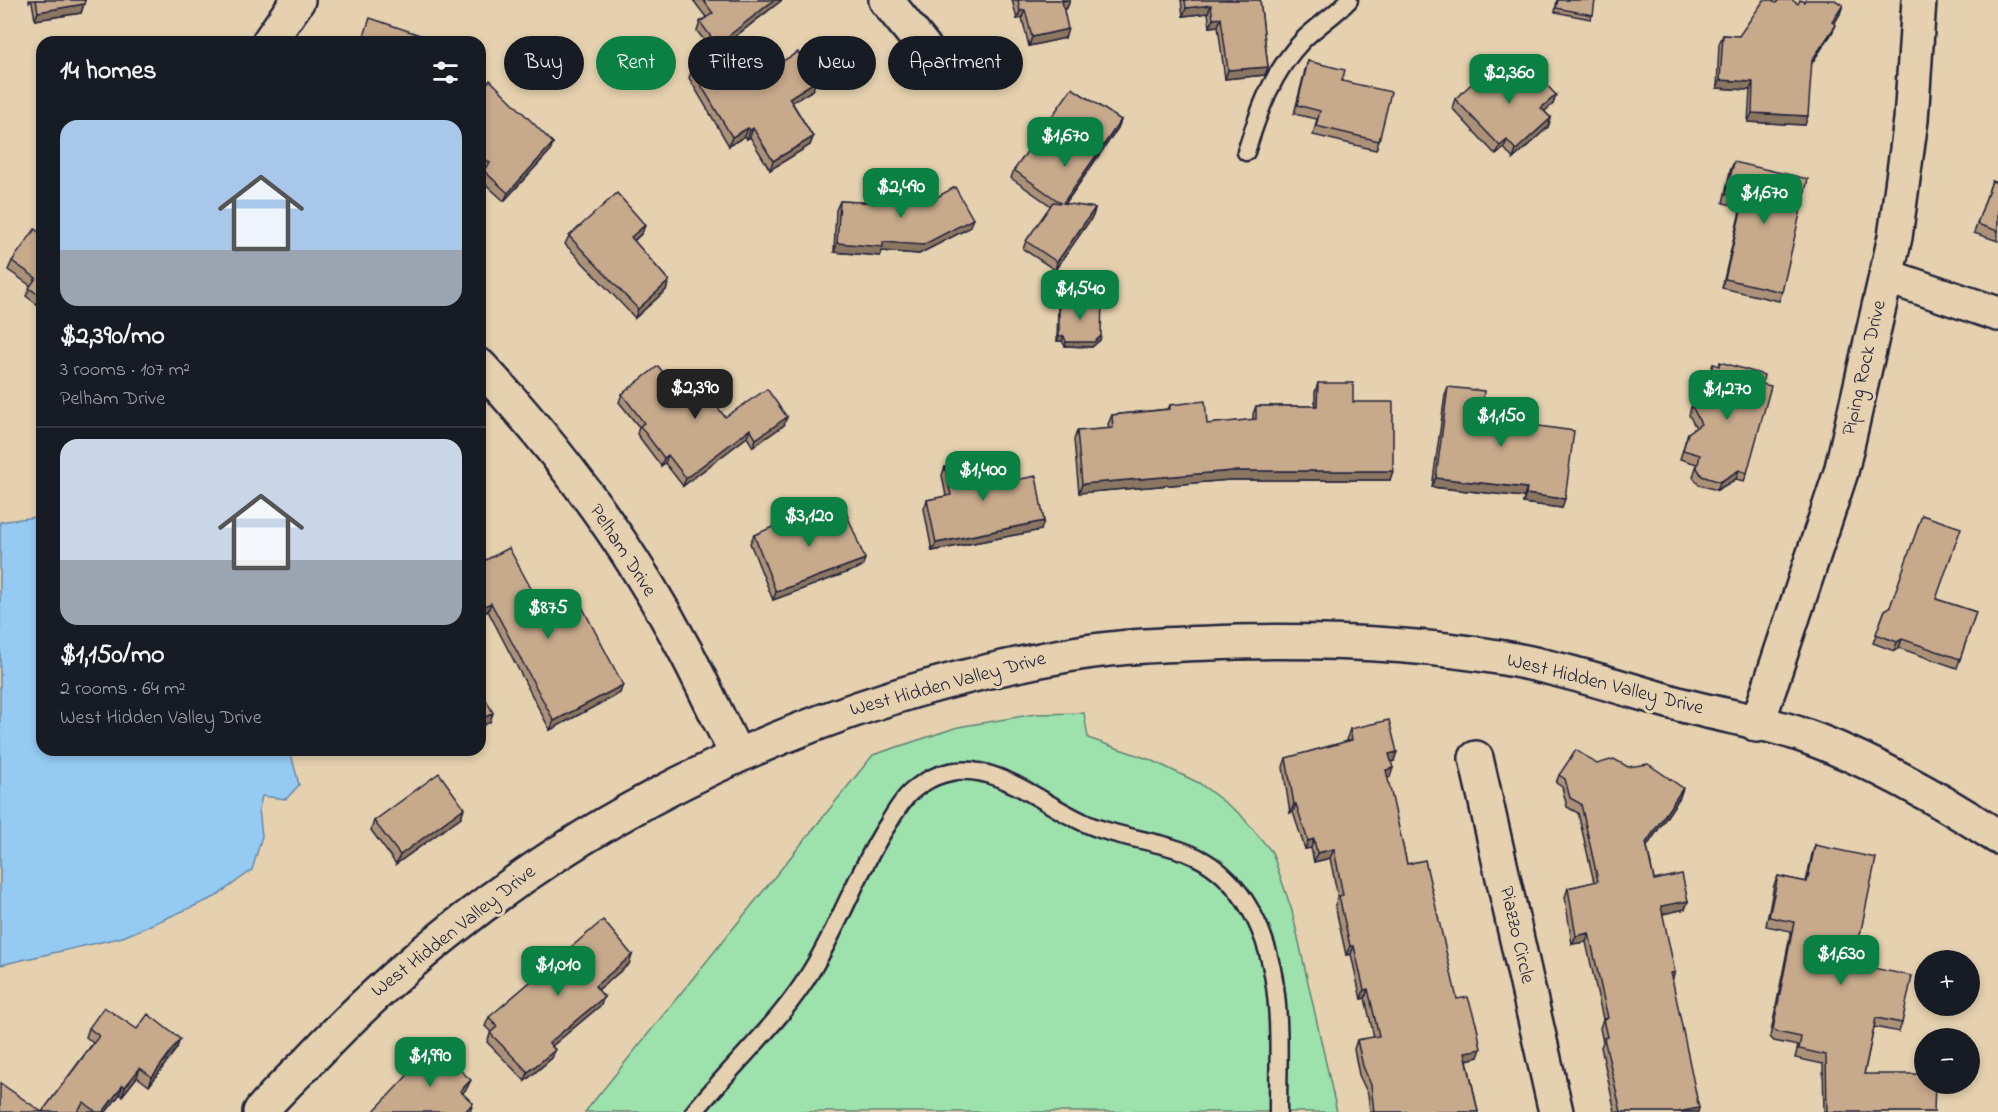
<!DOCTYPE html>
<meta charset="utf-8">
<style>
:root{--surface:#171b24;--page:#242831;--text:#f1f3f6;--muted:#9ea1a6;--line:#363941;--accent:#0b8043}
body{margin:0;font-family:"Indie Flower",sans-serif;background:var(--page);color:var(--text);height:100vh;display:flex;flex-direction:column;font-size:22px;white-space:nowrap}
*{box-sizing:border-box;margin:0}
p{font-size:20px;color:var(--muted)}
.icon{flex:none;width:33px;height:33px;fill:none;stroke:currentColor;stroke-width:2;stroke-linecap:round;stroke-linejoin:round}
.map{position:relative;flex:1;overflow:hidden}
.drawer{position:absolute;left:36px;top:36px;width:450px;height:720px;display:flex;flex-direction:column;background:var(--surface);border-radius:18px;box-shadow:0 3px 9px #0003}
.drawer>*{flex:none}
.banner{position:absolute;left:504px;top:36px;width:570px;height:54px;display:flex;gap:12px}
.tools{position:absolute;left:1914px;top:950px;display:grid;gap:12px}
.tools a{display:grid;place-items:center;width:66px;height:66px;border-radius:50%;background:var(--surface);box-shadow:0 3px 9px #0003;font-size:30px}
.price{position:absolute;translate:-50% -51px;padding:0 14px;border-radius:12px;background:var(--accent);color:#fff;font-size:20px;line-height:39px;filter:drop-shadow(0 2px 3px #0008)}
.price::after{content:'';position:absolute;left:50%;top:36px;width:18px;height:14px;margin-left:-9px;background:inherit;clip-path:polygon(0 0,100% 0,50% 100%)}
.price.current{background:#222;color:#fff}
ul{padding:0;list-style:none}
li{display:grid;align-content:center;gap:12px;height:318px;padding:0 24px}
li+li{border-top:2px solid var(--line)}
li span{display:grid;place-items:center;height:186px;border-radius:18px;color:#555}
li>.icon{margin-inline-start:auto}
span .icon{width:108px;height:108px;fill:#fffc;stroke-width:1}
li b{font-size:26px}
h2{display:flex;justify-content:space-between;align-items:center;height:72px;padding:0 24px;font-size:26px}
.tag{padding:0 21px;border-radius:27px;background:var(--surface);box-shadow:0 3px 9px #0003;font-size:21px;line-height:54px}
.tag.current{background:var(--accent);color:#fff}
.map>svg:first-child{display:block}
.green{fill:#9de1ad;stroke:#608274;stroke-width:1.5}
.water{fill:#95cbf3;stroke:#6787a9;stroke-width:1.5}
.lines{fill:none;stroke-linecap:round;stroke-linejoin:round}
.service-casing{stroke:#22223b;stroke-width:21}
.minor-casing{stroke:#22223b;stroke-width:38}
.tertiary-casing{stroke:#22223b;stroke-width:38}
.service{stroke:#e5d1af;stroke-width:16}
.minor{stroke:#e5d1af;stroke-width:33}
.tertiary{stroke:#e5d1af;stroke-width:33}
.wall{fill:#ab9178;stroke:#22223b;stroke-width:1.5}
.shaded-wall{fill:#8b7662;stroke:#22223b;stroke-width:1.5}
.building{fill:#c7a98c;stroke:#22223b;stroke-width:1.5}
.labels{text-anchor:middle;dominant-baseline:central;stroke-width:6;stroke-linejoin:round;paint-order:stroke}
.street-label{font-size:20px;fill:#22223b;stroke:#e5d1af}
</style>
<div class="map">
<svg width="1998" height="1112" viewBox="0 0 1998 1112">
<rect width="100%" height="100%" fill="#e5d1af"/>
<filter id="ink" filterUnits="userSpaceOnUse"><feTurbulence type="fractalNoise" baseFrequency=".0167" numOctaves="2"/><feDisplacementMap in="SourceGraphic" scale="12" xChannelSelector="R" yChannelSelector="G"/><feConvolveMatrix kernelMatrix="1 2 1 2 8 2 1 2 1" color-interpolation-filters="sRGB"/></filter>
<g filter="url(#ink)">
<!-- green -->
<polygon class="green" points="1084,713 1088,738 1151,760 1199,783 1240,814 1272,852 1292,911 1337,1112 585,1112 873,755 958,727 1035,714"/>
<!-- water -->
<polygon class="water" points="42,516 42,750 290,750 299,785 286,799 262,796 259,809 262,836 252,870 215,897 123,937 0,965 0,522"/>
<g class="lines">
<defs>
<g id="service">
<path d="M1246 152C1259 111 1272 72 1303 40 1317 26 1335 15 1349 0"/>
<path d="M694 1112C732 1065 783 1020 813 968 841 922 858 870 888 824 894 814 902 800 911 792 978 734 1040 810 1100 829 1158 848 1206 842 1245 901 1286 963 1278 1042 1278 1112"/>
</g>
<g id="minor">
<polyline points="886,0 924,47"/>
<polyline points="269,42 298,0"/>
<polyline points="1886,276 1998,314"/>
<path d="M480 366C561 452 633 552 688 656 705 689 720 722 737 755"/>
<polyline points="1476,758 1556,1112"/>
</g>
<g id="tertiary">
<polyline points="1757,725 1841,472 1895,237 1911,120 1919,0"/>
<path d="M260 1112C274 1095 291 1079 307 1063 353 1014 401 969 455 927 635 785 847 693 1073 654 1126 645 1182 644 1236 642 1325 640 1416 643 1504 658 1561 668 1616 686 1671 702 1713 714 1762 721 1802 735 1867 758 1940 799 1998 837"/>
</g>
</defs>
<!-- service casing -->
<use href="#service" class="service-casing"/>
<!-- minor casing -->
<use href="#minor" class="minor-casing"/>
<!-- tertiary casing -->
<use href="#tertiary" class="tertiary-casing"/>
<!-- service -->
<use href="#service" class="service"/>
<!-- minor -->
<use href="#minor" class="minor"/>
<!-- tertiary -->
<use href="#tertiary" class="tertiary"/>
</g>
<!-- wall -->
<g class="wall">
<polygon points="29,0 85,0 81,13 35,20 32,2 29,2"/>
<polygon points="693,0 782,0 714,53 697,31 700,22 706,17"/>
<polygon points="1012,0 1070,0 1067,8 1064,9 1065,38 1029,46 1022,18 1017,19"/>
<polygon points="1181,0 1260,0 1268,67 1265,75 1225,79 1218,26 1210,27 1208,13 1183,16"/>
<polygon points="1557,0 1595,0 1591,19 1555,12"/>
<polygon points="1804,2 1840,14 1834,24 1832,33 1811,64 1805,125 1748,122 1750,90 1717,88 1719,44 1723,35 1739,36 1776,3 1798,4"/>
<polygon points="1308,61 1342,81 1379,141 1376,150 1313,135 1317,119 1294,114 1305,70"/>
<polygon points="692,70 744,84 813,90 792,102 813,137 810,145 770,170 750,137 747,139 745,136 729,146 689,78"/>
<polygon points="1491,88 1556,95 1553,104 1544,111 1551,118 1548,127 1513,159 1504,148 1496,155 1452,108 1455,99"/>
<polygon points="480,91 553,143 550,151 504,201 480,179 484,169 480,166"/>
<polygon points="1121,120 1118,128 1065,204 1095,208 1093,216 1055,270 1023,249 1026,241 1051,206 1011,178 1014,170"/>
<polygon points="1734,162 1782,292 1779,301 1722,288 1741,207 1723,203 1730,171"/>
<polygon points="1992,181 1998,183 1998,241 1974,233"/>
<polygon points="880,194 969,228 919,254 882,251 880,256 834,252 836,210 840,201 877,203"/>
<polygon points="645,225 642,233 634,241 669,281 666,290 635,318 565,244 569,236"/>
<polygon points="42,235 42,308 26,296 31,286 8,270 12,261"/>
<polygon points="1059,301 1101,336 1100,340 1092,347 1065,346 1062,341 1057,341 1058,305"/>
<polygon points="1713,364 1762,384 1747,473 1744,481 1736,479 1717,490 1699,485 1693,477 1697,464 1680,459 1688,433 1696,428 1689,415 1693,400 1697,391 1706,387"/>
<polygon points="1318,383 1353,402 1390,480 1229,480 1079,493 1074,440 1077,431 1109,429 1108,424 1112,415 1168,409 1170,405 1207,424 1253,420 1253,414 1256,406 1315,406 1315,392"/>
<polygon points="1448,387 1482,409 1517,423 1562,508 1523,503 1524,497 1432,487 1445,395"/>
<polygon points="622,394 680,394 725,417 784,425 753,447 747,437 683,486 665,463 661,466 637,434 639,427 619,402"/>
<polygon points="993,462 1006,482 1041,530 932,551 924,509 927,500 946,496 942,475 945,467"/>
<polygon points="784,529 862,567 773,600 750,543 754,535"/>
<polygon points="480,563 546,616 620,693 550,730 488,611 480,615"/>
<polygon points="1936,599 1976,612 1957,668 1899,648 1894,651 1873,643 1885,610"/>
<polygon points="1350,729 1394,761 1391,762 1390,777 1387,778 1407,864 1478,1057 1467,1060 1478,1112 1370,1112 1368,1094 1359,1075 1354,1049 1357,1040 1374,1037 1365,998 1361,999 1351,954 1346,955 1335,905 1338,897 1330,858 1314,862 1311,848 1305,849 1293,812 1290,813 1283,767 1286,758 1348,741 1347,738"/>
<polygon points="1597,764 1680,797 1647,846 1654,880 1688,901 1685,909 1662,914 1672,980 1698,1112 1615,1112 1601,1047 1603,1042 1600,1028 1603,1019 1586,942 1572,944 1565,897 1568,888 1594,882 1578,813 1567,807 1562,787 1556,783 1559,775"/>
<polygon points="464,808 461,817 396,864 371,830 374,821"/>
<polygon points="1815,845 1854,964 1902,1023 1899,1032 1874,1027 1864,1074 1934,1112 1824,1112 1823,1064 1795,1058 1798,1046 1774,1041 1770,1037 1791,931 1766,926 1774,885 1778,876 1806,882 1812,854"/>
<polygon points="632,955 629,964 598,990 601,1005 552,1046 555,1050 552,1058 525,1081 487,1042 491,1032 485,1026 489,1017"/>
<polygon points="89,1028 137,1029 177,1048 149,1086 137,1077 122,1096 120,1094 106,1112 42,1112 93,1043 86,1037"/>
</g>
<!-- shaded-wall -->
<g class="shaded-wall">
<polygon points="774,0 782,0 714,53 717,45"/>
<polygon points="1067,0 1070,0 1067,8 1059,10 1062,1"/>
<polygon points="84,4 81,13 35,20 38,12"/>
<polygon points="1211,5 1208,13 1183,16 1186,8"/>
<polygon points="1843,5 1840,14 1829,31 1832,22"/>
<polygon points="1025,10 1022,18 1017,19 1020,11"/>
<polygon points="1221,18 1218,26 1210,27 1213,19"/>
<polygon points="1836,25 1832,33 1808,69 1812,60"/>
<polygon points="1068,29 1065,38 1029,46 1032,37"/>
<polygon points="1268,67 1265,75 1225,79 1228,70"/>
<polygon points="1720,80 1753,82 1750,90 1717,88"/>
<polygon points="816,81 813,90 786,106 789,98"/>
<polygon points="1556,95 1553,104 1538,117 1541,108"/>
<polygon points="1752,113 1808,116 1805,125 1748,122"/>
<polygon points="1551,118 1548,127 1513,159 1516,150"/>
<polygon points="1121,120 1118,128 1060,211 1063,203"/>
<polygon points="748,128 745,136 729,146 732,137"/>
<polygon points="753,128 750,137 747,139 750,130"/>
<polygon points="813,137 810,145 770,170 773,161"/>
<polygon points="1507,140 1504,148 1496,155 1500,146"/>
<polygon points="553,143 550,151 504,201 508,193"/>
<polygon points="1095,208 1093,216 1055,270 1057,262"/>
<polygon points="973,219 969,228 919,254 882,251 880,256 834,252 837,243 883,242"/>
<polygon points="645,225 642,233 628,246 631,237"/>
<polygon points="669,281 666,290 635,318 638,309"/>
<polygon points="1059,336 1064,336 1062,341 1057,341"/>
<polygon points="1101,336 1100,340 1092,347 1065,346 1066,342"/>
<polygon points="787,417 784,425 753,447 756,439"/>
<polygon points="750,429 747,437 683,486 686,478"/>
<polygon points="668,455 665,463 661,466 664,458"/>
<polygon points="1739,470 1736,479 1717,490 1720,482"/>
<polygon points="1232,471 1393,471 1390,480 1229,480 1079,493 1082,484"/>
<polygon points="1436,478 1527,488 1524,497 1432,487"/>
<polygon points="1526,494 1565,499 1562,508 1523,503"/>
<polygon points="1044,521 1041,530 932,551 936,543"/>
<polygon points="865,559 862,567 773,600 776,592"/>
<polygon points="491,603 488,611 480,615 480,608"/>
<polygon points="1902,639 1899,648 1894,651 1897,642"/>
<polygon points="623,685 620,693 550,730 554,721"/>
<polygon points="493,713 490,722 480,727 480,720"/>
<polygon points="1397,752 1394,761 1386,763 1389,754"/>
<polygon points="1393,768 1390,777 1382,779 1386,770"/>
<polygon points="1683,788 1680,797 1643,852 1646,843"/>
<polygon points="1294,804 1296,804 1293,812 1290,813"/>
<polygon points="464,808 461,817 396,864 400,855"/>
<polygon points="1314,839 1311,848 1305,849 1308,841"/>
<polygon points="1334,849 1330,858 1314,862 1317,853"/>
<polygon points="1688,901 1685,909 1658,915 1661,906"/>
<polygon points="1589,933 1586,942 1572,944 1576,936"/>
<polygon points="1350,946 1354,946 1351,954 1346,955"/>
<polygon points="632,955 629,964 592,995 595,986"/>
<polygon points="1675,972 1672,981 1671,973"/>
<polygon points="1368,989 1365,998 1361,999 1364,990"/>
<polygon points="604,997 601,1005 546,1051 549,1043"/>
<polygon points="180,1039 177,1048 149,1086 152,1077"/>
<polygon points="1481,1049 1478,1057 1462,1061 1465,1052"/>
<polygon points="555,1050 552,1058 525,1081 528,1072"/>
<polygon points="140,1068 137,1077 122,1096 125,1087"/>
<polygon points="471,1080 467,1088 457,1100 460,1091"/>
<polygon points="123,1085 120,1094 106,1112 103,1112"/>
<polygon points="473,1103 470,1112 465,1112"/>
<polygon points="1699,1108 1698,1112 1678,1112"/>
</g>
<!-- building -->
<g class="building">
<polygon points="36,0 85,0 84,4 38,12"/>
<polygon points="703,0 774,0 717,45 700,22 713,13"/>
<polygon points="1018,0 1067,0 1062,1 1068,29 1032,37 1025,10 1020,11"/>
<polygon points="1185,0 1260,0 1268,67 1228,70 1221,18 1213,19 1211,5 1186,8"/>
<polygon points="1558,0 1595,0 1593,15 1556,8"/>
<polygon points="1764,0 1772,0 1776,3 1779,0 1792,0 1798,4 1800,0 1804,2 1805,0 1835,0 1843,5 1832,22 1836,25 1812,60 1808,116 1752,113 1753,82 1720,80 1723,35 1739,36"/>
<polygon points="370,18 426,37 424,42 362,42"/>
<polygon points="720,51 744,84 798,52 816,81 789,98 813,137 773,161 753,128 750,130 748,128 732,137 692,70"/>
<polygon points="1522,59 1556,95 1541,108 1551,118 1516,150 1507,140 1500,146 1455,99 1480,76 1491,88"/>
<polygon points="1308,61 1345,70 1342,81 1391,92 1379,141 1316,126 1320,111 1297,105"/>
<polygon points="490,80 553,143 508,193 483,170 490,163 480,154 480,91"/>
<polygon points="1072,88 1121,120 1063,203 1095,208 1057,262 1026,241 1053,202 1061,203 1014,170"/>
<polygon points="1734,162 1808,179 1782,292 1725,279 1744,198 1726,194"/>
<polygon points="1992,181 1998,183 1998,231 1977,224"/>
<polygon points="955,187 973,219 923,245 883,242 883,247 837,243 840,201 880,203 880,194 937,197"/>
<polygon points="617,193 645,225 631,237 669,281 638,309 569,236"/>
<polygon points="35,229 42,235 42,297 29,288 36,278 12,261"/>
<polygon points="1059,301 1102,302 1101,336 1094,342 1066,342 1064,336 1059,336"/>
<polygon points="1720,362 1764,375 1762,384 1771,386 1747,473 1739,470 1720,482 1702,476 1697,468 1700,455 1683,450 1688,433 1701,424 1692,406 1697,391 1707,386 1713,364 1719,366"/>
<polygon points="658,366 680,394 697,381 725,417 767,389 787,417 756,439 750,429 686,478 668,455 664,458 640,426 644,423 622,394"/>
<polygon points="1318,383 1353,383 1353,402 1393,402 1393,471 1232,471 1082,484 1077,431 1113,428 1112,415 1170,409 1170,405 1205,401 1207,424 1256,419 1256,406 1317,406"/>
<polygon points="1448,387 1484,391 1482,409 1518,414 1517,423 1574,431 1565,499 1526,494 1527,488 1436,478"/>
<polygon points="992,457 993,462 999,461 1006,482 1036,476 1044,521 936,543 927,500 951,495 945,467"/>
<polygon points="843,505 865,559 776,592 754,535 782,523 784,529"/>
<polygon points="1922,515 1961,528 1936,599 1976,612 1960,659 1902,639 1897,642 1876,634 1885,610 1890,607"/>
<polygon points="509,548 546,616 578,599 623,685 554,721 491,603 480,608 480,563"/>
<polygon points="480,688 493,713 480,720"/>
<polygon points="1389,720 1397,752 1389,754 1393,768 1386,770 1407,864 1425,860 1457,999 1468,997 1477,1027 1481,1049 1465,1052 1478,1112 1374,1112 1371,1085 1363,1066 1357,1040 1379,1036 1368,989 1364,990 1354,946 1350,946 1339,896 1343,895 1334,849 1317,853 1314,839 1308,841 1296,804 1294,804 1286,758 1352,740 1350,729"/>
<polygon points="1576,750 1597,764 1614,759 1628,767 1648,764 1683,788 1646,843 1654,880 1682,874 1688,901 1661,906 1675,972 1671,973 1699,1108 1678,1112 1621,1112 1604,1038 1607,1037 1603,1019 1608,1018 1589,933 1576,936 1568,888 1598,881 1581,804 1570,798 1565,779 1559,775"/>
<polygon points="439,773 464,808 400,855 374,821"/>
<polygon points="1815,845 1876,858 1854,964 1912,976 1902,1023 1876,1018 1864,1074 1924,1074 1924,1083 1935,1083 1934,1112 1827,1112 1826,1055 1799,1049 1801,1037 1777,1032 1773,1029 1794,922 1769,917 1778,876 1807,882"/>
<polygon points="603,920 632,955 595,986 604,997 549,1043 555,1050 528,1072 490,1033 497,1027 489,1017"/>
<polygon points="104,1007 137,1029 148,1014 180,1039 152,1077 140,1068 125,1087 123,1085 103,1112 96,1112 84,1102 77,1112 0,1112 0,1083 42,1112 99,1036 89,1028"/>
<polygon points="434,1047 471,1080 460,1091 473,1103 465,1112 373,1112"/>
</g>
</g>
<g class="labels">
<!-- street labels -->
<g class="street-label">
<text transform="translate(1865 368) rotate(-77)">Piping Rock Drive</text>
<text transform="translate(622 551) rotate(57)">Pelham Drive</text>
<text transform="translate(948 685) rotate(-15)">West Hidden Valley Drive</text>
<text transform="translate(1605 685) rotate(14)">West Hidden Valley Drive</text>
<text transform="translate(454 932) rotate(-38)">West Hidden Valley Drive</text>
<text transform="translate(1516 935) rotate(77)">Piazzo Circle</text>
</g>
</g>
</svg>
<div class="tools">
<a>+</a>
<a>−</a>
</div>
<b class="price" style="left:1509px;top:105px">$2,360</b>
<b class="price" style="left:1065px;top:168px">$1,670</b>
<b class="price" style="left:901px;top:219px">$2,490</b>
<b class="price" style="left:1764px;top:225px">$1,670</b>
<b class="price" style="left:1080px;top:321px">$1,540</b>
<b class="price current" style="left:695px;top:420px">$2,390</b>
<b class="price" style="left:1727px;top:421px">$1,270</b>
<b class="price" style="left:1501px;top:448px">$1,150</b>
<b class="price" style="left:983px;top:502px">$1,400</b>
<b class="price" style="left:809px;top:548px">$3,120</b>
<b class="price" style="left:548px;top:640px">$875</b>
<b class="price" style="left:1841px;top:986px">$1,630</b>
<b class="price" style="left:558px;top:997px">$1,010</b>
<b class="price" style="left:430px;top:1088px">$1,990</b>
<div class="banner">
<a class="tag">Buy</a>
<a class="tag current">Rent</a>
<a class="tag">Filters</a>
<a class="tag">New</a>
<a class="tag">Apartment</a>
</div>
<section class="drawer">
<h2>14 homes<svg class="icon" aria-label="filters" viewBox="0 0 24 24"><path d="M4 7h16M4 17h16"/><circle cx="9" cy="7" r="2"/><circle cx="15" cy="17" r="2"/></svg></h2>
<ul>
<li><span style="background:linear-gradient(#a9c7e8 70%,#9aa5b1 0)"><svg class="icon" aria-label="home" viewBox="0 0 24 24"><path d="M3 11l9-7 9 7M6 9v11h12V9"/></svg></span><div><b>$2,390/mo</b><p>3 rooms · 107 m²</p><p>Pelham Drive</p></div></li>
<li><span style="background:linear-gradient(#c9d6e8 65%,#9aa5b1 0)"><svg class="icon" aria-label="home" viewBox="0 0 24 24"><path d="M3 11l9-7 9 7M6 9v11h12V9"/></svg></span><div><b>$1,150/mo</b><p>2 rooms · 64 m²</p><p>West Hidden Valley Drive</p></div></li>
</ul>
</section>
</div>
